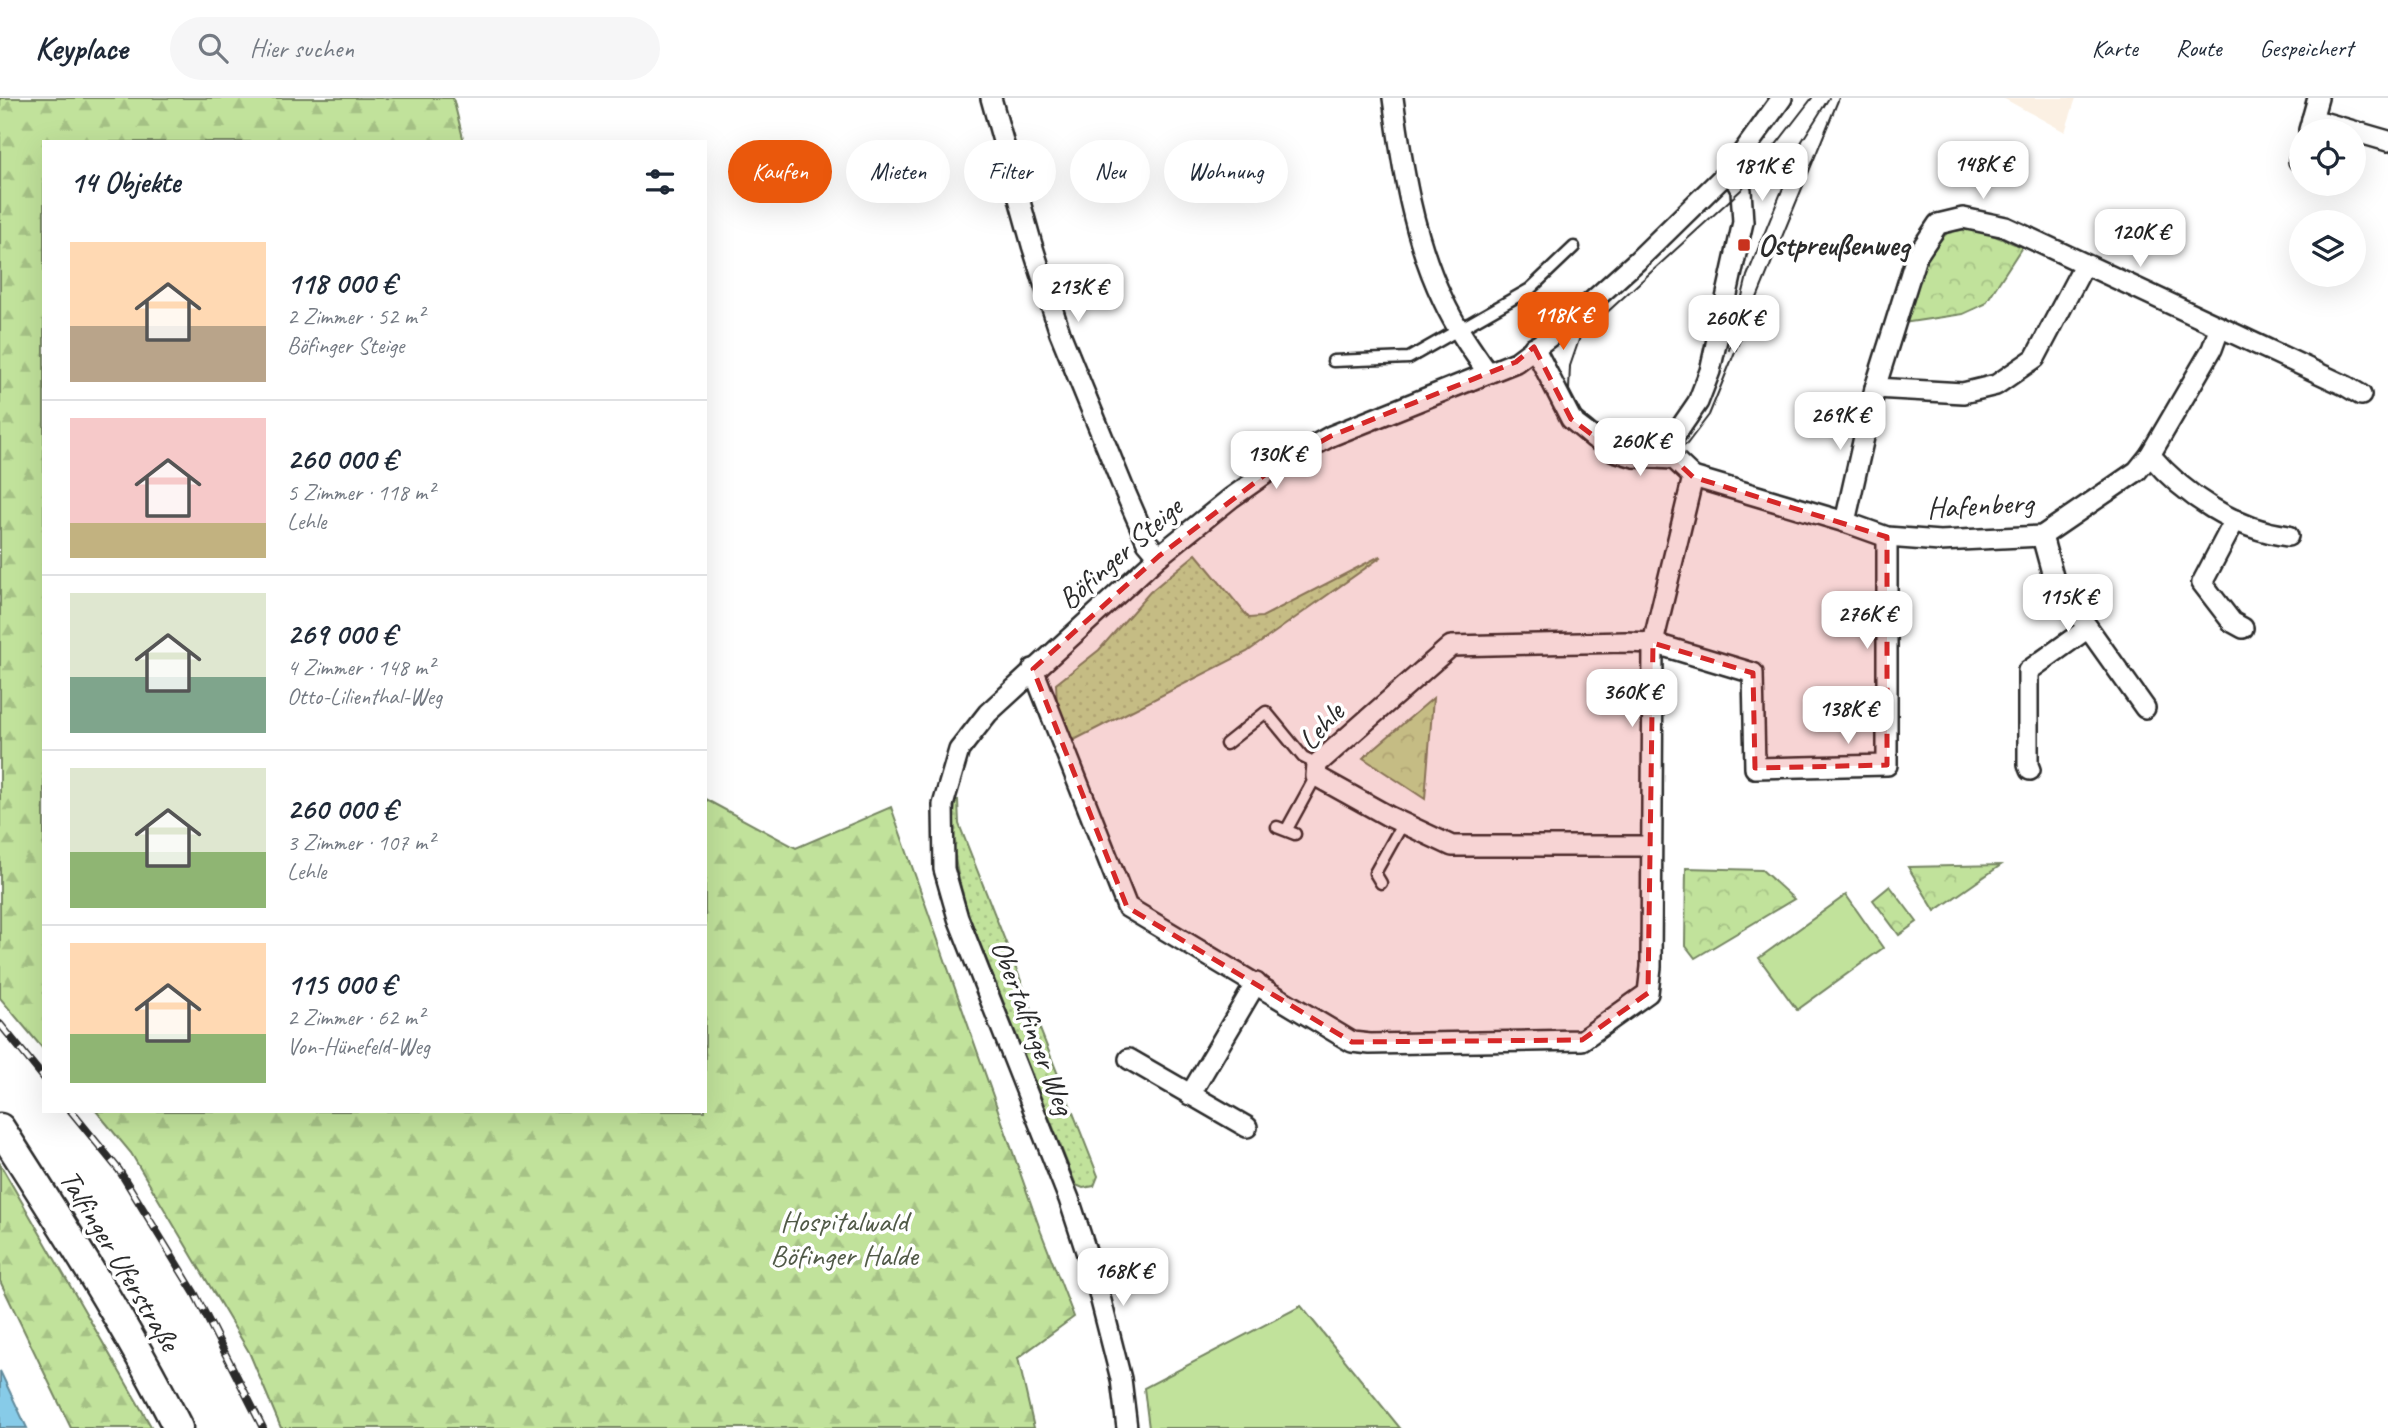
<!DOCTYPE html>
<html lang="de">
<meta charset="utf-8">
<style>
:root{--surface:#fff;--page:#f6f6f7;--text:#1f2937;--muted:#747a83;--line:#e0e1e3;--accent:#ea580c}
body{margin:0;font-family:Caveat,sans-serif;background:var(--page);color:var(--text);height:100vh;display:flex;flex-direction:column;font-size:26px;white-space:nowrap}
*{box-sizing:border-box;margin:0}
p{font-size:23px;color:var(--muted)}
.icon{flex:none;width:38px;height:38px;fill:none;stroke:currentColor;stroke-width:2;stroke-linecap:round;stroke-linejoin:round}
.map{position:relative;flex:1;overflow:hidden}
.panel{position:absolute;left:42px;top:42px;width:665px;height:973px;display:flex;flex-direction:column;background:var(--surface);border-radius:0px;box-shadow:0 7px 28px #0002}
.panel>*{flex:none}
.banner{position:absolute;left:728px;top:42px;width:665px;height:63px;display:flex;gap:14px}
.controls{position:absolute;left:2289px;top:21px;display:grid;gap:14px}
.controls a{display:grid;place-items:center;width:77px;height:77px;border-radius:50%;background:var(--surface);box-shadow:0 7px 28px #0002;font-size:35px}
.price{position:absolute;translate:-50% -60px;padding:0 16px;border-radius:14px;background:#fff;color:#222;font-size:23px;line-height:46px;filter:drop-shadow(0 2px 4px #0008)}
.price::after{content:'';position:absolute;left:50%;top:42px;width:21px;height:16px;margin-left:-10px;background:inherit;clip-path:polygon(0 0,100% 0,50% 100%)}
.price.on{background:var(--accent);color:#fff}
ul{padding:0;list-style:none}
li{display:flex;align-items:center;gap:21px;height:175px;padding:0 28px}
li+li{border-top:2px solid var(--line)}
li span{display:grid;place-items:center;flex:none;width:196px;height:140px;border-radius:0px;color:#555}
li>.icon{margin-inline-start:auto}
span .icon{width:84px;height:84px;fill:#fffc;stroke-width:1}
li b{font-size:30px}
h2{display:flex;justify-content:space-between;align-items:center;height:84px;padding:0 28px;font-size:30px}
.chip{padding:0 24px;border-radius:32px;background:var(--surface);box-shadow:0 7px 28px #0002;font-size:24px;line-height:63px}
.chip.on{background:var(--accent);color:#fff}
header{display:flex;align-items:center;gap:42px;box-sizing:border-box;height:98px;padding:0 35px;background:var(--surface);border-bottom:2px solid var(--line)}
header strong{font-size:33px}
nav{display:flex;gap:38px;margin-inline-start:auto;font-size:24px}
.search{width:490px;height:63px;background:var(--page);display:flex;align-items:center;gap:18px;box-sizing:border-box;padding:0 24px;border-radius:38px;color:var(--muted);font-size:26px}
.map>svg:first-child{display:block}
.built{fill:#fbf0e3}
.grass{fill:url(#grass-dots);stroke:#768663;stroke-width:2}
.forest{fill:url(#forest-firs);stroke:#768663;stroke-width:2}
.park{fill:url(#park-crowns);stroke:#768663;stroke-width:2}
.garden{fill:#c1e29b;stroke:#768663;stroke-width:2}
.water{fill:#87cbe8;stroke:#628b9c;stroke-width:2}
.lines{fill:none;stroke-linecap:round;stroke-linejoin:round}
.lane-casing{stroke:#2b2b2b;stroke-width:15}
.street-casing{stroke:#2b2b2b;stroke-width:24}
.secondary-casing{stroke:#2b2b2b;stroke-width:33}
.lane{stroke:#fff;stroke-width:10}
.street{stroke:#fff;stroke-width:19}
.secondary{stroke:#fff;stroke-width:28}
.tram{stroke:#2b2b2b;stroke-width:2}
.rail-casing{stroke:#2b2b2b;stroke-width:8}
.rail{stroke:#fff;stroke-width:5;stroke-dasharray:16;stroke-linecap:butt}
.marked{fill:#d62828;fill-opacity:0.2;stroke:#d62828;stroke-width:5;stroke-dasharray:14 9;stroke-linejoin:round}
.poi-dot{fill:#c8321e;stroke:#fff;stroke-width:2.5}
.labels{text-anchor:middle;dominant-baseline:central;stroke-width:7;stroke-linejoin:round;paint-order:stroke}
.poi-label{font-size:30px;font-weight:bold;fill:#2b2b2b;stroke:#fff;text-anchor:start}
.street-label{font-size:30px;fill:#2b2b2b;stroke:#fff}
.park-label{font-size:30px;fill:#505947;stroke:#fff}
</style>
<header>
<strong>Keyplace</strong>
<div class="search"><svg class="icon" aria-label="search" viewBox="0 0 24 24"><circle cx="10" cy="10" r="6"/><path d="M15 15l6 6"/></svg>Hier suchen</div>
<nav><a>Karte</a><a>Route</a><a>Gespeichert</a></nav>
</header>
<div class="map">
<svg width="2388" height="1330" viewBox="0 0 2388 1330">
<defs>
<pattern id="grass-dots" width="8" height="8" patternUnits="userSpaceOnUse" patternTransform="scale(1.75)"><rect width="8" height="8" fill="#c1e29b"/><path d="M2 2h.1M6 6h.1" fill="none" stroke="#a6c286" stroke-width="1.8" stroke-linecap="round"/></pattern>
<pattern id="forest-firs" width="22" height="20" patternUnits="userSpaceOnUse" patternTransform="scale(1.75)"><rect width="22" height="20" fill="#c1e29b"/><path d="M5 1l3.5 6h-7zM16 11l3.5 6h-7z" fill="#a6c286"/></pattern>
<pattern id="park-crowns" width="20" height="18" patternUnits="userSpaceOnUse" patternTransform="scale(1.75)"><rect width="20" height="18" fill="#c1e29b"/><path d="M2 6a3 3 0 1 1 6 0M12 15a3 3 0 1 1 6 0" fill="none" stroke="#a6c286"/></pattern>
</defs>
<rect width="100%" height="100%" fill="#fff"/>
<filter id="ink" filterUnits="userSpaceOnUse"><feTurbulence type="fractalNoise" baseFrequency=".0143" numOctaves="2"/><feDisplacementMap in="SourceGraphic" scale="14" xChannelSelector="R" yChannelSelector="G"/><feConvolveMatrix kernelMatrix="1 2 1 2 8 2 1 2 1" color-interpolation-filters="sRGB"/></filter>
<g filter="url(#ink)">
<!-- built -->
<polygon class="built" points="2003,0 2076,0 2065,34"/>
<!-- grass -->
<g class="grass">
<polygon points="1196,456 1249,520 1262,519 1380,458 1381,459 1247,554 1072,643 1057,607 1056,586 1099,552 1150,494"/>
<path d="M956 702H958L959 726 1098 1078 1094 1088 1083 1090 1076 1087 968 815C957 778 948 741 956 702Z"/>
</g>
<!-- forest -->
<g class="forest">
<polygon points="0,0 453,0 464,44 44,44 44,952 0,900"/>
<polygon points="705,701 796,750 891,709 1041,1134 1074,1219 1018,1260 1034,1330 281,1330 249,1254 131,1055 96,1013 705,1013"/>
<polygon points="0,1066 152,1330 71,1330 0,1183"/>
</g>
<!-- park -->
<g class="park">
<polygon points="1975,130 2022,149 1985,206 1963,216 1903,225 1930,153 1948,134"/>
<polygon points="1433,600 1425,701 1363,660"/>
<polygon points="2001,767 1935,813 1908,769"/>
<polygon points="1686,770 1762,772 1794,801 1695,860 1685,847"/>
<polygon points="1890,788 1917,824 1899,837 1873,802"/>
</g>
<!-- garden -->
<g class="garden">
<polygon points="1846,797 1883,850 1797,912 1759,860"/>
<polygon points="1301,1208 1400,1330 1149,1330 1144,1290"/>
</g>
<!-- water -->
<polygon class="water" points="0,1273 27,1330 0,1330"/>
<g class="lines">
<defs>
<g id="lane">
<polyline points="1333,263 1409,260 1530,191 1574,149"/>
<polyline points="1226,646 1266,614 1303,659 1317,666"/>
<polyline points="1277,729 1295,736"/>
<polyline points="1287,731 1316,678"/>
<polyline points="1381,785 1375,775 1403,725"/>
</g>
<g id="street">
<polyline points="991,0 1032,147 1060,235 1123,389 1147,444 1159,458"/>
<path d="M1393 0C1402 68 1413 140 1443 202 1455 228 1471 251 1488 275"/>
<polyline points="2312,21 2388,43"/>
<polyline points="2309,32 2318,0"/>
<polyline points="2299,63 2301,56"/>
<polyline points="1730,72 1741,92 1743,124 1710,273 1698,304 1674,339 1671,352 1674,361 1693,379 1845,424 1887,439 1940,443 2042,438 2137,373 2150,357 2212,251 2220,229"/>
<polyline points="1534,249 1571,321 1594,340 1614,353 1634,359 1674,361"/>
<polyline points="1875,290 1963,295 1996,287 2035,260 2084,167"/>
<path d="M2150 357C2184 397 2235 431 2288 438"/>
<polyline points="2235,422 2202,485 2232,524 2243,530"/>
<polyline points="1845,424 1875,290 1916,159 1938,126 1963,120 2006,129 2346,288 2361,297"/>
<polyline points="2042,438 2054,482 2145,610"/>
<polyline points="1033,571 1127,809 1352,944 1370,946 1582,942 1648,895 1651,869 1653,545 1693,379"/>
<polyline points="2030,672 2028,667 2028,573 2088,530"/>
<polyline points="1651,748 1452,748 1388,718 1316,678 1317,666 1451,548 1625,544 1653,545 1753,575 1755,670 1887,667 1887,439"/>
<polyline points="1129,961 1247,1029"/>
<polyline points="1190,997 1256,885"/>
<polyline points="1127,1330 1121,1281 1097,1187 1069,1101 958,820 944,771 943,707 959,652 988,615 1159,458 1231,400 1275,369 1331,338 1516,264 1568,225 1637,163 1730,72 1782,0"/>
</g>
<path id="secondary" d="M0 1030C63 1128 126 1226 178 1330"/>
</defs>
<!-- lane casing -->
<use href="#lane" class="lane-casing"/>
<!-- street casing -->
<use href="#street" class="street-casing"/>
<!-- secondary casing -->
<use href="#secondary" class="secondary-casing"/>
<!-- lane -->
<use href="#lane" class="lane"/>
<!-- street -->
<use href="#street" class="street"/>
<!-- secondary -->
<use href="#secondary" class="secondary"/>
<!-- tram -->
<g class="tram">
<polyline points="1812,0 1741,92 1580,239 1570,268 1569,292 1583,319 1623,349 1671,352 1687,346 1709,317 1839,0"/>
<polyline points="1729,252 1747,178 1802,43 1829,0"/>
</g>
<defs>
<g id="rail">
<polyline points="0,926 44,980"/>
<polyline points="71,1013 119,1072 195,1196 263,1330"/>
</g>
</defs>
<!-- rail casing -->
<use href="#rail" class="rail-casing"/>
<!-- rail -->
<use href="#rail" class="rail"/>
</g>
</g>
<!-- marked area -->
<path class="marked" d="M1534 249 1571 321 1614 353 1674 361 1693 379 1887 439V667L1755 670 1753 575 1653 545 1648 895 1582 942 1352 944 1127 809 1033 571 1159 458 1275 369 1331 338 1516 264Z"/>
<!-- markers -->
<rect class="poi-dot" x="1737" y="140" width="14" height="14" rx="3.5"/>
<g class="labels">
<!-- poi labels -->
<g class="poi-label">
<text x="1758" y="147">Ostpreußenweg</text>
</g>
<!-- street labels -->
<g class="street-label">
<text transform="translate(1980 407) rotate(-3)">Hafenberg</text>
<text transform="translate(1120 455) rotate(-41)">Böfinger Steige</text>
<text transform="translate(1321 628) rotate(-48)">Lehle</text>
<text transform="translate(1033 929) rotate(69)">Obertalfinger Weg</text>
<text transform="translate(120 1162) rotate(59)">Talfinger Uferstraße</text>
</g>
<!-- park labels -->
<g class="park-label">
<text x="844" y="1123">Hospitalwald<tspan x="844" dy="34">Böfinger Halde</tspan></text>
</g>
</g>
</svg>
<div class="controls">
<a><svg class="icon" aria-label="locate" viewBox="0 0 24 24"><circle cx="12" cy="12" r="6"/><path d="M12 2v4M12 18v4M2 12h4M18 12h4"/></svg></a>
<a><svg class="icon" aria-label="layers" viewBox="0 0 24 24"><path d="M12 4l9 5-9 5-9-5zM3 14l9 5 9-5"/></svg></a>
</div>
<b class="price" style="left:1983px;top:103px">148K €</b>
<b class="price" style="left:1762px;top:105px">181K €</b>
<b class="price" style="left:2140px;top:171px">120K €</b>
<b class="price" style="left:1078px;top:226px">213K €</b>
<b class="price on" style="left:1563px;top:254px">118K €</b>
<b class="price" style="left:1734px;top:257px">260K €</b>
<b class="price" style="left:1840px;top:354px">269K €</b>
<b class="price" style="left:1640px;top:380px">260K €</b>
<b class="price" style="left:1276px;top:393px">130K €</b>
<b class="price" style="left:2068px;top:536px">115K €</b>
<b class="price" style="left:1867px;top:553px">276K €</b>
<b class="price" style="left:1632px;top:631px">360K €</b>
<b class="price" style="left:1848px;top:648px">138K €</b>
<b class="price" style="left:1123px;top:1210px">168K €</b>
<div class="banner">
<a class="chip on">Kaufen</a>
<a class="chip">Mieten</a>
<a class="chip">Filter</a>
<a class="chip">Neu</a>
<a class="chip">Wohnung</a>
</div>
<section class="panel">
<h2>14 Objekte<svg class="icon" aria-label="filters" viewBox="0 0 24 24"><path d="M4 7h16M4 17h16"/><circle cx="9" cy="7" r="2"/><circle cx="15" cy="17" r="2"/></svg></h2>
<ul>
<li><span style="background:linear-gradient(#ffd9b3 60%,#b9a48a 0)"><svg class="icon" aria-label="home" viewBox="0 0 24 24"><path d="M3 11l9-7 9 7M6 9v11h12V9"/></svg></span><div><b>118 000 €</b><p>2 Zimmer · 52 m²</p><p>Böfinger Steige</p></div></li>
<li><span style="background:linear-gradient(#f6c9c9 75%,#c2b280 0)"><svg class="icon" aria-label="home" viewBox="0 0 24 24"><path d="M3 11l9-7 9 7M6 9v11h12V9"/></svg></span><div><b>260 000 €</b><p>5 Zimmer · 118 m²</p><p>Lehle</p></div></li>
<li><span style="background:linear-gradient(#dfe7d0 60%,#7fa58c 0)"><svg class="icon" aria-label="home" viewBox="0 0 24 24"><path d="M3 11l9-7 9 7M6 9v11h12V9"/></svg></span><div><b>269 000 €</b><p>4 Zimmer · 148 m²</p><p>Otto-Lilienthal-Weg</p></div></li>
<li><span style="background:linear-gradient(#dfe7d0 60%,#8fb573 0)"><svg class="icon" aria-label="home" viewBox="0 0 24 24"><path d="M3 11l9-7 9 7M6 9v11h12V9"/></svg></span><div><b>260 000 €</b><p>3 Zimmer · 107 m²</p><p>Lehle</p></div></li>
<li><span style="background:linear-gradient(#ffd9b3 65%,#8fb573 0)"><svg class="icon" aria-label="home" viewBox="0 0 24 24"><path d="M3 11l9-7 9 7M6 9v11h12V9"/></svg></span><div><b>115 000 €</b><p>2 Zimmer · 62 m²</p><p>Von-Hünefeld-Weg</p></div></li>
</ul>
</section>
</div>
